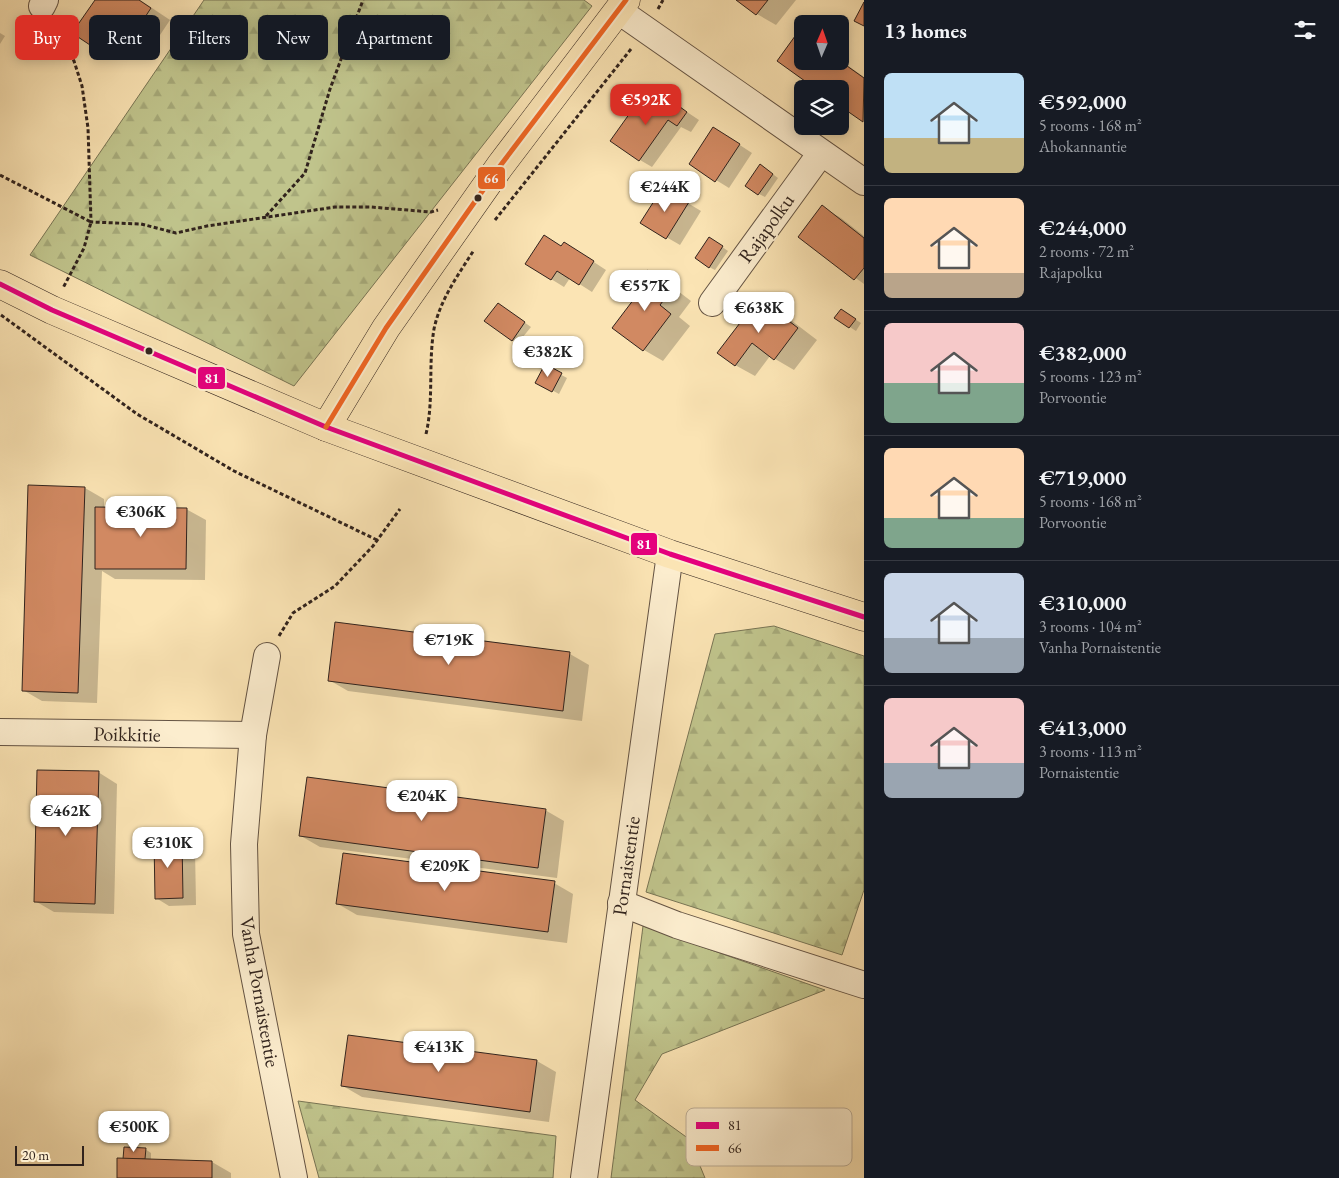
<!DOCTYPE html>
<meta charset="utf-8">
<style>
:root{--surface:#171b24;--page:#242831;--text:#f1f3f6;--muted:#9ea1a6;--line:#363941;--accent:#d93025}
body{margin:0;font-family:"EB Garamond",serif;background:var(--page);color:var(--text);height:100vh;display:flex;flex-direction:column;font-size:19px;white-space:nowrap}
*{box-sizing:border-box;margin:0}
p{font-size:16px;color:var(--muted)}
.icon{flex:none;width:28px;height:28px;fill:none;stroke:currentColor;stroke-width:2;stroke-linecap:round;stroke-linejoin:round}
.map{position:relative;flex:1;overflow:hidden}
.panel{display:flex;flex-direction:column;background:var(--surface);width:475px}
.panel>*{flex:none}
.top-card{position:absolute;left:15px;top:15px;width:475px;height:45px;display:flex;gap:10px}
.needle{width:32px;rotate:2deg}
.tools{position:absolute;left:794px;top:15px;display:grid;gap:10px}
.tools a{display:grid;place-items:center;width:55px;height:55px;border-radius:8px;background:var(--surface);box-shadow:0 2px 12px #0003;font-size:25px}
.scale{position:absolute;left:15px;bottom:12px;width:69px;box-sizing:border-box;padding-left:5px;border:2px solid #31231d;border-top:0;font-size:14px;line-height:18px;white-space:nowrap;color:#31231d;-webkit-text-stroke:4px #fcedce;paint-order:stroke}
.price{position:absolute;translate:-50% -42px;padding:0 11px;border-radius:10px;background:#fff;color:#222;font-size:16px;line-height:32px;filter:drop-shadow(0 1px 2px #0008)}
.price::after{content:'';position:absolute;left:50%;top:30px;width:15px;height:11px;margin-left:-8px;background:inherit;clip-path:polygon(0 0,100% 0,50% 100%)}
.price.selected{background:var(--accent);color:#fff}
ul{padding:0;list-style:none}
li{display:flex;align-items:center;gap:15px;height:125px;padding:0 20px}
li+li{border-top:1px solid var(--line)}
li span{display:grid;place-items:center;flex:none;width:140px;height:100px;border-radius:8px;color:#555}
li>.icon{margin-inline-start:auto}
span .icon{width:60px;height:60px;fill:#fffc;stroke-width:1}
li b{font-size:21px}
h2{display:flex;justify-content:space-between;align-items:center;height:60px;padding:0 20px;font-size:21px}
.chip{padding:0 18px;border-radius:8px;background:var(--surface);box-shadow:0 2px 12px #0003;font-size:18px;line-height:45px}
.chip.selected{background:var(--accent);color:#fff}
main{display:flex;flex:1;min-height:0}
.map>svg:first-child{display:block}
.forest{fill:url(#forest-firs);stroke:#787454}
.shadow{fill:#0003}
.building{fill:#d18962;stroke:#31231d}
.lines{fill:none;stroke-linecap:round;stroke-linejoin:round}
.minor-casing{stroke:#645343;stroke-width:28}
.major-casing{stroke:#31231d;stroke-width:29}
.path{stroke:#31231d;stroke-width:3;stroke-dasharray:4 2.5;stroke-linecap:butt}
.minor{stroke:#fcedce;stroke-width:26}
.major{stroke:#fbe4b4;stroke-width:28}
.bus-1-casing{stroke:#fcedce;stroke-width:9}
.bus-2-casing{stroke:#fcedce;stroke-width:9}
.bus-1{stroke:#e5007d;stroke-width:5}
.bus-2{stroke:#f26522;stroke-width:5}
.bus-dot{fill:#31231d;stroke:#fcedce;stroke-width:2}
.labels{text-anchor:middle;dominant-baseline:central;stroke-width:4;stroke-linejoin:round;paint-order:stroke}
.street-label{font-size:20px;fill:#31231d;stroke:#fcedce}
.key{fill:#fcedce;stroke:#bfb099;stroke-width:1}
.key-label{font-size:14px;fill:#31231d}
.line-badge{stroke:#fcedce;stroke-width:2}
.badge-label{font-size:14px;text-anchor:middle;font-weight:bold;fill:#fff}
</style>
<main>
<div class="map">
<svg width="864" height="1178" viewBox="0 0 864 1178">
<defs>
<pattern id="forest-firs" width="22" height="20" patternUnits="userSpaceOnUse" patternTransform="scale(1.25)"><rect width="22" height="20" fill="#c0c48c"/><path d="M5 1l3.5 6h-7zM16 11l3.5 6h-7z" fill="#a5a878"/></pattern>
</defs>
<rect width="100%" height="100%" fill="#fbe4b4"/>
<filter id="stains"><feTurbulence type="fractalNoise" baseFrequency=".004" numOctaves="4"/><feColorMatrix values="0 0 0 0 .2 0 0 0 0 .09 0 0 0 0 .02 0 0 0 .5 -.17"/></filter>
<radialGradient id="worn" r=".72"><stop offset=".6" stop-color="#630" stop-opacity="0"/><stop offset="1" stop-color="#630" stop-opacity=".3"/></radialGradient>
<!-- forest -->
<g class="forest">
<polygon points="204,0 584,0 592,6 294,386 30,255"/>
<polygon points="774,626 864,656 864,890 842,955 646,892 715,634"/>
<polygon points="643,926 825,990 662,1054 635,1100 689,1139 705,1178 611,1178"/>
<polygon points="298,1101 556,1136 553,1178 319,1178"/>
</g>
<!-- shadow -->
<g class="shadow">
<polygon points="97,0 140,0 170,20 150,50 130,38 116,59 74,33"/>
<polygon points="738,0 796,0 776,25 757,14"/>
<polygon points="0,33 5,36 0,44"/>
<polygon points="799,34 802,36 802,61 840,60 864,77 864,121 840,104 840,89 779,61"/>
<polygon points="678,106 699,120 691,132 681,127 652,167 640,160 656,111"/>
<polygon points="726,136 752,153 729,188 716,180"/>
<polygon points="766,169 778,178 765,197 759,194"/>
<polygon points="676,196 701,211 680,245 642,223"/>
<polygon points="822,207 841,218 864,236 864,284 799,237"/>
<polygon points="715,242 728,251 715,270 709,267"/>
<polygon points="562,247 577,251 606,270 592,292 570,278 564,287 551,279"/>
<polygon points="647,271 666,282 691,301 679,317 690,326 663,361 644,350 614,327 639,294"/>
<polygon points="759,300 779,311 817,340 794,370 770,356 755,376 735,365"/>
<polygon points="504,308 531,327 518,343 512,340"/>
<polygon points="847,314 861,323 856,331 836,318"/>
<polygon points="545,366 567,378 559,394 537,382"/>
<polygon points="85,488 104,499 104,508 186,509 206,520 205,580 115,579 102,571 97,703 42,701 23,690"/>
<polygon points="570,654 589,665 582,721 348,691 329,680"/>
<polygon points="98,772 117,784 114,914 54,912 35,901"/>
<polygon points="545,810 564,821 557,878 320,847 301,836"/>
<polygon points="156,841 182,841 195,848 196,905 169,906 156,898"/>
<polygon points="554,883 573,894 567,943 357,915 338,904"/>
<polygon points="537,1061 556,1072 549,1122 362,1097 343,1086"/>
<polygon points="145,1149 151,1153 151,1160 212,1162 231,1173 231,1178 118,1178 124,1160"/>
</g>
<!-- building -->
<g class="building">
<polygon points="95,0 139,0 151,8 130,40 111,27 96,49 72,33"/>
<polygon points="736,0 768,0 756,15"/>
<polygon points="864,2 864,26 854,21"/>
<polygon points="798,32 802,35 802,61 840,61 864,78 863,122 840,106 840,89 816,89 777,61"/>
<polygon points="665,96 687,112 677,126 668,120 639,161 610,141 640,99 655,110"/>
<polygon points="713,127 740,144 715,182 689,164"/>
<polygon points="760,164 773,174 758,195 745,186"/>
<polygon points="663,187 689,202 666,239 640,223"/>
<polygon points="822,205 864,238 864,268 854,280 798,237"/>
<polygon points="544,235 561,246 564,242 594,261 579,285 557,271 551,280 525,264"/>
<polygon points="709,237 723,246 709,268 695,258"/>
<polygon points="647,270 672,289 660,305 671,314 643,351 612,328 637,295 631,290"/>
<polygon points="759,298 798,328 774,360 752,343 735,366 717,353"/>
<polygon points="498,303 525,322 512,341 484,321"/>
<polygon points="841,309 856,319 849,328 834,318"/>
<polygon points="545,364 562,373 552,392 535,383"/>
<polygon points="28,485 85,487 78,693 22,691"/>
<polygon points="95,507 187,508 186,569 95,569"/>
<polygon points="335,622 570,652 563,711 328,681"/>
<polygon points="37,770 99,771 95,904 34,902"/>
<polygon points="307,777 546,809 538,868 299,836"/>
<polygon points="154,840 182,840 183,898 155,899"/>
<polygon points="343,853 555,881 548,932 336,904"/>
<polygon points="348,1035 537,1060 530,1112 341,1086"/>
<polygon points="124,1147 146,1148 145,1159 123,1159"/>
<polygon points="117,1158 212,1161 212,1178 117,1178"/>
</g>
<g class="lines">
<defs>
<g id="minor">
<polyline points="42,6 45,0"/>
<polyline points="619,11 864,182"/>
<polyline points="712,303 821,153"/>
<polyline points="267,656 253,735 244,844 246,934 294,1178"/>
<polyline points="0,732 253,735"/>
<polyline points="621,903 677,925 864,985"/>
<polyline points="584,1178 670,554"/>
</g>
<g id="major">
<polyline points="0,284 52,310 326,427 670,554 864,617"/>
<polyline points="326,427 386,328 500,166 626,0"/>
</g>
</defs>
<!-- minor casing -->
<use href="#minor" class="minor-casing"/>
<!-- major casing -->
<use href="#major" class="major-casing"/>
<!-- path -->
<g class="path">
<polyline points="658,9 663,0"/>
<polyline points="52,27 60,42 74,61 82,86 88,128 91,222 141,224 176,233 207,226 335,207 371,207 431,212 438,210"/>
<polyline points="0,175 91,222 84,248 63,288"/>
<polyline points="266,216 305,173 330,89 363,0"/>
<polyline points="495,220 631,49"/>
<polyline points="1,315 137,414 234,471 377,540"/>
<path d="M426 434C434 400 428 364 434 329 440 300 458 275 474 250"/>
<polyline points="279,636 293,613 335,586 373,546 400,509"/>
</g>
<!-- minor -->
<use href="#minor" class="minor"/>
<!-- major -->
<use href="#major" class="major"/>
<defs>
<polyline id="bus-1" points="0,284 52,310 326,427 670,554 864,617"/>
<polyline id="bus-2" points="326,427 386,328 500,166 626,0"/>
</defs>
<!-- bus-1 casing -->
<use href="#bus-1" class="bus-1-casing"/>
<!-- bus-2 casing -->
<use href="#bus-2" class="bus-2-casing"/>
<!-- bus-1 -->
<use href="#bus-1" class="bus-1"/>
<!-- bus-2 -->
<use href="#bus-2" class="bus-2"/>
</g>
<!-- markers -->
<g class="bus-dot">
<circle cx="478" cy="198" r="4.5"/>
<circle cx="149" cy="351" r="4.5"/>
</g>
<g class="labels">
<!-- street labels -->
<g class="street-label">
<text transform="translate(766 228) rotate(-54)">Rajapolku</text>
<text transform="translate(127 734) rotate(1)">Poikkitie</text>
<text transform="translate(626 866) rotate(-82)">Pornaistentie</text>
<text transform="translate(260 992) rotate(80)">Vanha Pornaistentie</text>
</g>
</g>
<!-- legend -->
<rect x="686" y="1108" width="166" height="58" rx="8" class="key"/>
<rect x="696" y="1122" width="23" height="7" fill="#e5007d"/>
<rect x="696" y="1145" width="23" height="6" fill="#f26522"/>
<g class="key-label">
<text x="728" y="1130">81</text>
<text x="728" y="1153">66</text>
</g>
<g class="line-badge">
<rect x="477" y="166" width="29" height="24" rx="5" fill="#f26522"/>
<rect x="197" y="366" width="29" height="24" rx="5" fill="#e5007d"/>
<rect x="630" y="532" width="28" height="24" rx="5" fill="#e5007d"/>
</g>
<g class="badge-label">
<text x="491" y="183">66</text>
<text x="212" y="383">81</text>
<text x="644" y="549">81</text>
</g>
<rect width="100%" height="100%" filter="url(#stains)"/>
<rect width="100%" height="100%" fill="url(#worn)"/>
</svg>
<div class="tools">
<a><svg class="needle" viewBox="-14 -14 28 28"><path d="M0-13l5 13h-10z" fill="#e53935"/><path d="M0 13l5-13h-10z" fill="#9ea1a6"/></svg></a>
<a><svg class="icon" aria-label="layers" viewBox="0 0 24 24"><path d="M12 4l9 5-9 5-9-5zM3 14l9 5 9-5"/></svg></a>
</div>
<div class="scale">20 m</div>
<b class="price selected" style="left:646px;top:126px">€592K</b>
<b class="price" style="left:665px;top:213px">€244K</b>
<b class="price" style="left:645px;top:312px">€557K</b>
<b class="price" style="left:759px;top:334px">€638K</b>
<b class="price" style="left:548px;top:378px">€382K</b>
<b class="price" style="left:141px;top:538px">€306K</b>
<b class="price" style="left:449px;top:666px">€719K</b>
<b class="price" style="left:422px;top:822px">€204K</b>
<b class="price" style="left:66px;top:837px">€462K</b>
<b class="price" style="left:168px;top:869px">€310K</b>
<b class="price" style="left:445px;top:892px">€209K</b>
<b class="price" style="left:439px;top:1073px">€413K</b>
<b class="price" style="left:134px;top:1153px">€500K</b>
<div class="top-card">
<a class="chip selected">Buy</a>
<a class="chip">Rent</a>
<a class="chip">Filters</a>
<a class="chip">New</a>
<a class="chip">Apartment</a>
</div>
</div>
<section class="panel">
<h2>13 homes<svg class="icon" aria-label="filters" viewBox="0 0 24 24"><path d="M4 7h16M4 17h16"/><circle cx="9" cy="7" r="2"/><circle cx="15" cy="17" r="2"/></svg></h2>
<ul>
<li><span style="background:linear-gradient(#bfe0f5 65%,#c2b280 0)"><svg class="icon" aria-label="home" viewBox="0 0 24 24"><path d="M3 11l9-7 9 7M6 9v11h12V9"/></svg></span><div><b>€592,000</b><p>5 rooms · 168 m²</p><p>Ahokannantie</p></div></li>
<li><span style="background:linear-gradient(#ffd9b3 75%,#b9a48a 0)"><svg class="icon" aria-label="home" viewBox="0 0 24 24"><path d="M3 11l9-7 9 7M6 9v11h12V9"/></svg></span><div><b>€244,000</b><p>2 rooms · 72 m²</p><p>Rajapolku</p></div></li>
<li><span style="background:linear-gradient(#f6c9c9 60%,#7fa58c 0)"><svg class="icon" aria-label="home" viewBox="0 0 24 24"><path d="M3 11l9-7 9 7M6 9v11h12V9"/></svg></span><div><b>€382,000</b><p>5 rooms · 123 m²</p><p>Porvoontie</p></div></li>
<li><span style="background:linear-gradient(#ffd9b3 70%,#7fa58c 0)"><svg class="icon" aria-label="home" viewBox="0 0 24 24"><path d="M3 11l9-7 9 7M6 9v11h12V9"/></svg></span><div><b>€719,000</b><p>5 rooms · 168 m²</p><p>Porvoontie</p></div></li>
<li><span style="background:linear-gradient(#c9d6e8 65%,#9aa5b1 0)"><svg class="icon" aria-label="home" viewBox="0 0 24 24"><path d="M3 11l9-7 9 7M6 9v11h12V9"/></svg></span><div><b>€310,000</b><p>3 rooms · 104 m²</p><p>Vanha Pornaistentie</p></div></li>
<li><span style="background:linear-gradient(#f6c9c9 65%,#9aa5b1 0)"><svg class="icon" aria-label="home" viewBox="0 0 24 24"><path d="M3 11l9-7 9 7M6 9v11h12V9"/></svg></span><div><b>€413,000</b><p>3 rooms · 113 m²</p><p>Pornaistentie</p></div></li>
</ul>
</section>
</main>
